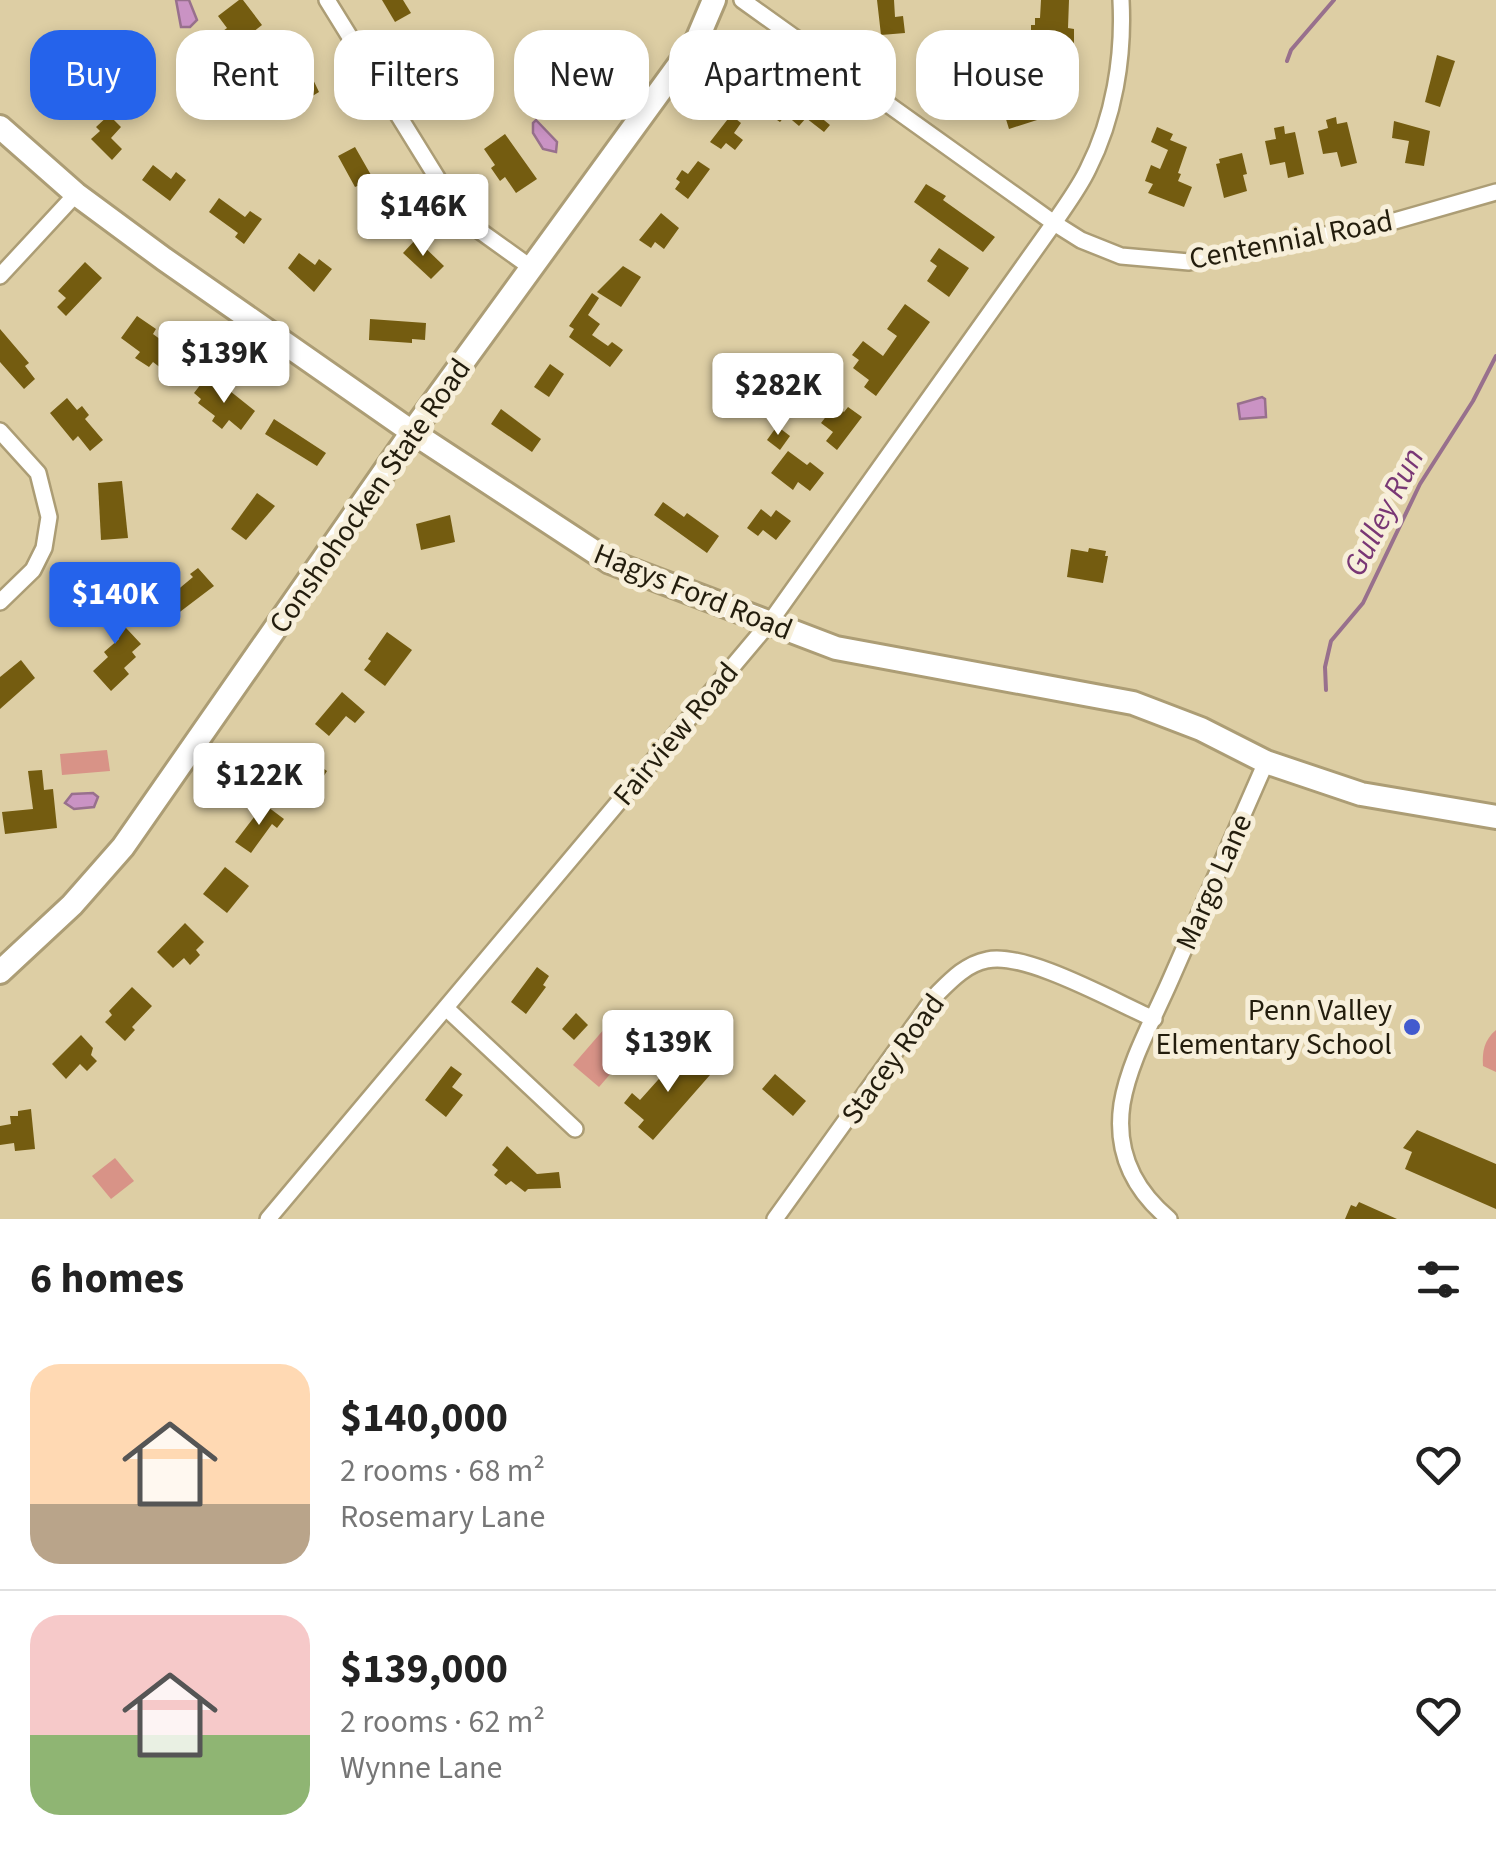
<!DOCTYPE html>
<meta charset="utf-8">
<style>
:root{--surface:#fff;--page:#f2f2f2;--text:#222;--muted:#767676;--line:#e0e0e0;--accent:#2563eb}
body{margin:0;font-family:"Source Sans 3",sans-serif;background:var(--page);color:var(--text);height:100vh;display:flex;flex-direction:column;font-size:38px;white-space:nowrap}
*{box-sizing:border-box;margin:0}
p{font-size:32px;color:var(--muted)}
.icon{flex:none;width:55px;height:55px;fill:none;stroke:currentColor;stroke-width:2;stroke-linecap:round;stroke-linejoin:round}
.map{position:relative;height:1219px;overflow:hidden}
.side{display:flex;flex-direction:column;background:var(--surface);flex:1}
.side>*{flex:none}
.guide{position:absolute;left:30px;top:30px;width:1438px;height:90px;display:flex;gap:20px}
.price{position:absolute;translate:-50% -85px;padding:0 22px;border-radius:10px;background:#fff;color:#222;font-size:32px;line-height:65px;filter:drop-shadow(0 2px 5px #0008)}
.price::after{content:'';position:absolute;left:50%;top:60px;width:30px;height:22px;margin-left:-15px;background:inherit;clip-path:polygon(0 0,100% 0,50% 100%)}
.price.selected{background:var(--accent);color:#fff}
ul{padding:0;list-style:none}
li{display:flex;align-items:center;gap:30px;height:250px;padding:0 30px}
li+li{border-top:2px solid var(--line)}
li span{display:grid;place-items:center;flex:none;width:280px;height:200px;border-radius:30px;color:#555}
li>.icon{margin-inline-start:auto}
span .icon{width:120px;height:120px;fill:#fffc;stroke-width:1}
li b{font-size:42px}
h2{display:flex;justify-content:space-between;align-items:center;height:120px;padding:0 30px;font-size:42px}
.pill{padding:0 35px;border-radius:30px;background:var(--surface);box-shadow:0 5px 15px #0003;font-size:35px;line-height:90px}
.pill.selected{background:var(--accent);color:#fff}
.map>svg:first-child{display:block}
.green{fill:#d89387}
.water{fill:#ca93c4;stroke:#98708d;stroke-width:2.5}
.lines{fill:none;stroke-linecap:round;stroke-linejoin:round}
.stream{stroke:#98708d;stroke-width:4}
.building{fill:#745c10}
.street-casing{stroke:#ac9d75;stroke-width:20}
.secondary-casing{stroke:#ac9d75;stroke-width:28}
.street{stroke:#fff;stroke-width:15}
.secondary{stroke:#fff;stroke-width:22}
.poi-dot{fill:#425ace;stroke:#f7efda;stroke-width:4}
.labels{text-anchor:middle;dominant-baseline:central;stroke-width:10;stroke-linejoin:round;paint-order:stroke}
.street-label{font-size:30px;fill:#231d0d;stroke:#f7efda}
.poi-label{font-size:30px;fill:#231d0d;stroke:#f7efda;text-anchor:end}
.water-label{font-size:32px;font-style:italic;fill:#793775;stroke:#f7efda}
</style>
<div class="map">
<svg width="1496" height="1219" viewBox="0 0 1496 1219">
<rect width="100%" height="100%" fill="#ddcea4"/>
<!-- green -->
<g class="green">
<polygon points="107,750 110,771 62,775 60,754"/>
<polygon points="618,1013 644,1035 599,1087 573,1065"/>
<path d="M1496 1030V1072L1483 1066C1482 1052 1484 1040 1496 1030Z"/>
<polygon points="115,1158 134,1181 111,1199 92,1176"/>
</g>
<!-- water -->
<g class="water">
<polygon points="176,0 189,0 197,20 190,27 181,27"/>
<polygon points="536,120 557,142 556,152 543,149 533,133 533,123"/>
<polygon points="1262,397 1265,399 1266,417 1240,419 1238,404"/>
<polygon points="93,793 98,797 94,807 74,809 65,803 72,794"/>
</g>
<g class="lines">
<!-- stream -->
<g class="stream">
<polyline points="1287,61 1291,50 1334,0"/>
<polyline points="1326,690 1325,667 1331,641 1363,603 1420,484 1473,401 1496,356"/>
</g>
</g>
<!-- building -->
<g class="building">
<polygon points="239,0 243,0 262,25 240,42 236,36 230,40 223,31 227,28 218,16"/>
<polygon points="382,0 403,0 411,13 395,22"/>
<polygon points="877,0 894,0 895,17 903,16 905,33 881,35"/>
<polygon points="1041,0 1069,0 1068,28 1074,29 1074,44 1031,41 1031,25 1035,25 1035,18 1040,18"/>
<polygon points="289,43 294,52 299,50 319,92 301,103 286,77 280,81 272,69 278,66 270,54"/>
<polygon points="563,52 583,61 572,83 579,86 572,99 551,89 553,85 543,80 548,69 553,72"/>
<polygon points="1437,55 1455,61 1440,107 1425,102"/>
<polygon points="448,64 457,80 467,74 483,100 459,115 431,74"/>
<polygon points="774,79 830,125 824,132 806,118 799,126 786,115 780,122 771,116 778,107 762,94"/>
<polygon points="1056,92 1062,112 1009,129 1005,116 1018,112 1016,105"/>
<polygon points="109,115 121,127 111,138 122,149 112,160 91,139 100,131 96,127"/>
<polygon points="731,115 741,123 734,133 743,140 735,150 726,143 721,149 710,142"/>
<polygon points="1336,117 1337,124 1347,122 1357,163 1341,167 1337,152 1323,154 1318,131 1328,128 1326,120"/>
<polygon points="1394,121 1430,131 1424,166 1405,163 1409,141 1392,138"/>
<polygon points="1284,126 1285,134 1295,132 1304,174 1288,178 1285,162 1270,165 1265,141 1276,139 1274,128"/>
<polygon points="1157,127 1173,134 1170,140 1187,147 1178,173 1181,174 1178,181 1192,187 1184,207 1148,193 1153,184 1145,181 1151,165 1160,169 1168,150 1151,142"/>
<polygon points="505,134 537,179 516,193 505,177 500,181 491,168 495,165 484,149"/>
<polygon points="355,147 375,182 364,188 362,184 355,187 338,156"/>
<polygon points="1242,153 1247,174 1243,175 1247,191 1224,198 1216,164 1220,163 1219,159"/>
<polygon points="698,161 710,169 688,199 675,189 680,182 676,179 682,170 688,174"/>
<polygon points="153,165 171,179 176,172 186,180 170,201 142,180"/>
<polygon points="926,184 946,196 943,200 995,237 983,252 914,202"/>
<polygon points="219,198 245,217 250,211 262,219 244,244 235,237 238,233 209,212"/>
<polygon points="661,213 679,228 664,249 655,242 651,248 639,240"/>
<polygon points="416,239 444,266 431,279 403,253"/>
<polygon points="939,248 969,268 949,297 927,281 937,266 930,261"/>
<polygon points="299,253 315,265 319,259 332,269 314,292 288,268"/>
<polygon points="85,262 102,278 66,316 57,307 66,298 58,291"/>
<polygon points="623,266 641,277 621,307 597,292"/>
<polygon points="592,293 599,298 588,315 600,324 592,335 608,346 612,342 623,350 610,367 569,337 574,329 569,326"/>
<polygon points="905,304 930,322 876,396 864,387 869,380 853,368 859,360 852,355 863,341 883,356 897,336 887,329"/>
<polygon points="137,316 156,329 153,334 180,354 166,372 153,362 149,367 135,358 140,352 121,338"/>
<polygon points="370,319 426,323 425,340 412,339 412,343 369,340"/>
<polygon points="0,329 29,363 25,366 35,379 24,389 0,362"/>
<polygon points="550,364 564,374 549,397 534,387"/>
<polygon points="204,380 221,393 225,387 255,411 241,430 229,420 222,429 212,421 215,416 198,403 201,399 194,393"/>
<polygon points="67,398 77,410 82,406 89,415 85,419 103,440 90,451 78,436 73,441 50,413"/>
<polygon points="835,405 844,412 848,407 862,417 837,450 826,441 833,432 821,423"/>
<polygon points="501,409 541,439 532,452 491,424"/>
<polygon points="274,419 326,453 317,466 265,434"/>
<polygon points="777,426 790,436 780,450 767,440"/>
<polygon points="788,451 807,465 810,462 824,473 810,491 798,482 793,490 771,473"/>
<polygon points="122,481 128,538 101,540 98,483"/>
<polygon points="257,493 275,506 246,540 231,529"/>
<polygon points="663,502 684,517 687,513 719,536 707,553 654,515"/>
<polygon points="761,509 771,517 776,510 791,521 776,540 763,530 758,536 747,528"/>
<polygon points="450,515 455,542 421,550 416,524"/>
<polygon points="1089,548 1106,551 1105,556 1108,556 1103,583 1067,577 1071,549 1088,552"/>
<polygon points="198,568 214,586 160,627 151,617 178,594 175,592 193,577 190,574"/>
<polygon points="101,595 115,612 113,614 141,644 132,652 136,657 124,668 129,674 111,691 93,671 108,657 104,652 119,639 90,604"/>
<polygon points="387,632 412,650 385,686 364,670 371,661 368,659"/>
<polygon points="21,660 35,678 0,709 0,677"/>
<polygon points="342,692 365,712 355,723 346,716 329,736 315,724"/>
<polygon points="305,747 314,753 310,759 327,771 320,782 310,775 296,795 280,784 285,776 281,774 287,765 290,767"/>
<polygon points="42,770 44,790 53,789 57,828 5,834 2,812 33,809 28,771"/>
<polygon points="264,804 284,819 277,828 272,824 251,853 235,842"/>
<polygon points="225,867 249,886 227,913 203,894"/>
<polygon points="185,923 204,942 196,950 200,955 190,965 184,958 173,968 157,952"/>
<polygon points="537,967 549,976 543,985 546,987 526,1014 511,1002"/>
<polygon points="132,987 152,1006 132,1027 135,1030 125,1041 105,1022 112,1015 109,1011"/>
<polygon points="576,1013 588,1025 574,1040 562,1029"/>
<polygon points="81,1035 93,1048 91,1055 97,1061 87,1071 80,1064 66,1079 52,1064"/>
<polygon points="683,1052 710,1075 653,1140 638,1127 644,1120 624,1103 632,1093 640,1100"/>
<polygon points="451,1066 462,1074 452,1087 463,1095 446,1117 425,1100"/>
<polygon points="775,1074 806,1101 793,1116 762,1089"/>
<polygon points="31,1109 35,1149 15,1151 14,1143 0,1145 0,1126 11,1124 10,1116 18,1116 18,1111"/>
<polygon points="1417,1130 1496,1164 1496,1209 1405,1169 1412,1152 1403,1148"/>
<polygon points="507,1146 537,1174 559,1172 561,1188 528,1189 525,1192 511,1181 506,1185 494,1175 498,1170 492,1165"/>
<polygon points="1359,1202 1397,1219 1345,1219 1351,1205 1356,1207"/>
</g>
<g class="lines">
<defs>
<g id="street">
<polyline points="327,0 457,210 480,231 533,269"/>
<polyline points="742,0 1054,223 1081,240 1121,256 1189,262 1391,222 1496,192"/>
<polyline points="0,276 76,194"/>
<polyline points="0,431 38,473 49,517 44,548 33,570 0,602"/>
<polyline points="447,1009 575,1129"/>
<path d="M268 1219 770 622 1054 223C1066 205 1079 188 1088 169 1114 118 1124 57 1121 0"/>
<path d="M775 1219 936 995C951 980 966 964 987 960 1025 951 1115 1002 1154 1019"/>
<path d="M1169 1219C1133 1189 1115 1152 1122 1104 1129 1062 1153 1020 1170 981 1202 908 1234 835 1266 762"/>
</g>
<g id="secondary">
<polyline points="0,127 76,194 164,259 412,432 610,562 836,648 1133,703 1201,729 1266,762 1361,794 1496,817"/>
<polyline points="0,972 72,905 123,847 412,432 697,40 714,0"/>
</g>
</defs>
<!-- street casing -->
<use href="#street" class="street-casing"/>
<!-- secondary casing -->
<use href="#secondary" class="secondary-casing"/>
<!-- street -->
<use href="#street" class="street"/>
<!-- secondary -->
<use href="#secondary" class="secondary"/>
</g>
<!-- markers -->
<circle class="poi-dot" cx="1412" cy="1027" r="10"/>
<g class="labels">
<!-- street labels -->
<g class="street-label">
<text transform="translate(1291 240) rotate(-11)">Centennial Road</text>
<text transform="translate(370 496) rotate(-55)">Conshohocken State Road</text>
<text transform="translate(693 592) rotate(22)">Hagys Ford Road</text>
<text transform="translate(676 734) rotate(-50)">Fairview Road</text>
<text transform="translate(1214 882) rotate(-66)">Margo Lane</text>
<text transform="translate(893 1059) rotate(-54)">Stacey Road</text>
</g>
<!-- poi labels -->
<g class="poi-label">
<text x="1392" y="1010">Penn Valley<tspan x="1392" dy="34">Elementary School</tspan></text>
</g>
<!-- water labels -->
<g class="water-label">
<text transform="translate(1384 512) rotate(-63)">Gulley Run</text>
</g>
</g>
</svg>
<b class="price" style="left:423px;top:259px">$146K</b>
<b class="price" style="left:224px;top:406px">$139K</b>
<b class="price" style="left:778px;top:438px">$282K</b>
<b class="price selected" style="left:115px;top:647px">$140K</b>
<b class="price" style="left:259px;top:828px">$122K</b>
<b class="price" style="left:668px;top:1095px">$139K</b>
<div class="guide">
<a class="pill selected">Buy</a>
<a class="pill">Rent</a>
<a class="pill">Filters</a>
<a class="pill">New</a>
<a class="pill">Apartment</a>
<a class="pill">House</a>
</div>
</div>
<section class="side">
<h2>6 homes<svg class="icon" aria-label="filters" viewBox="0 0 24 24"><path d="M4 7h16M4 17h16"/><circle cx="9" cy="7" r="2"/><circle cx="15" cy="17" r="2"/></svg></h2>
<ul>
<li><span style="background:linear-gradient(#ffd9b3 70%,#b9a48a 0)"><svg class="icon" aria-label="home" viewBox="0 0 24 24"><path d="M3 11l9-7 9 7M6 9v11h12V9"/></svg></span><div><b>$140,000</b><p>2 rooms · 68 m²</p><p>Rosemary Lane</p></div><svg class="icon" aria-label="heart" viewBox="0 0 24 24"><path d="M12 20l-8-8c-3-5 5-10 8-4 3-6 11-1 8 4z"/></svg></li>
<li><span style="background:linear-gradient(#f6c9c9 60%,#8fb573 0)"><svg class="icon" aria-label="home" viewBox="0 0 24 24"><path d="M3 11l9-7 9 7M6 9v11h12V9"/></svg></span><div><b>$139,000</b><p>2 rooms · 62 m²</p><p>Wynne Lane</p></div><svg class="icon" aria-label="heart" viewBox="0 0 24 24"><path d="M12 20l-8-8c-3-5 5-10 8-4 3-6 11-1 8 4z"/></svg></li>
</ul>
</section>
